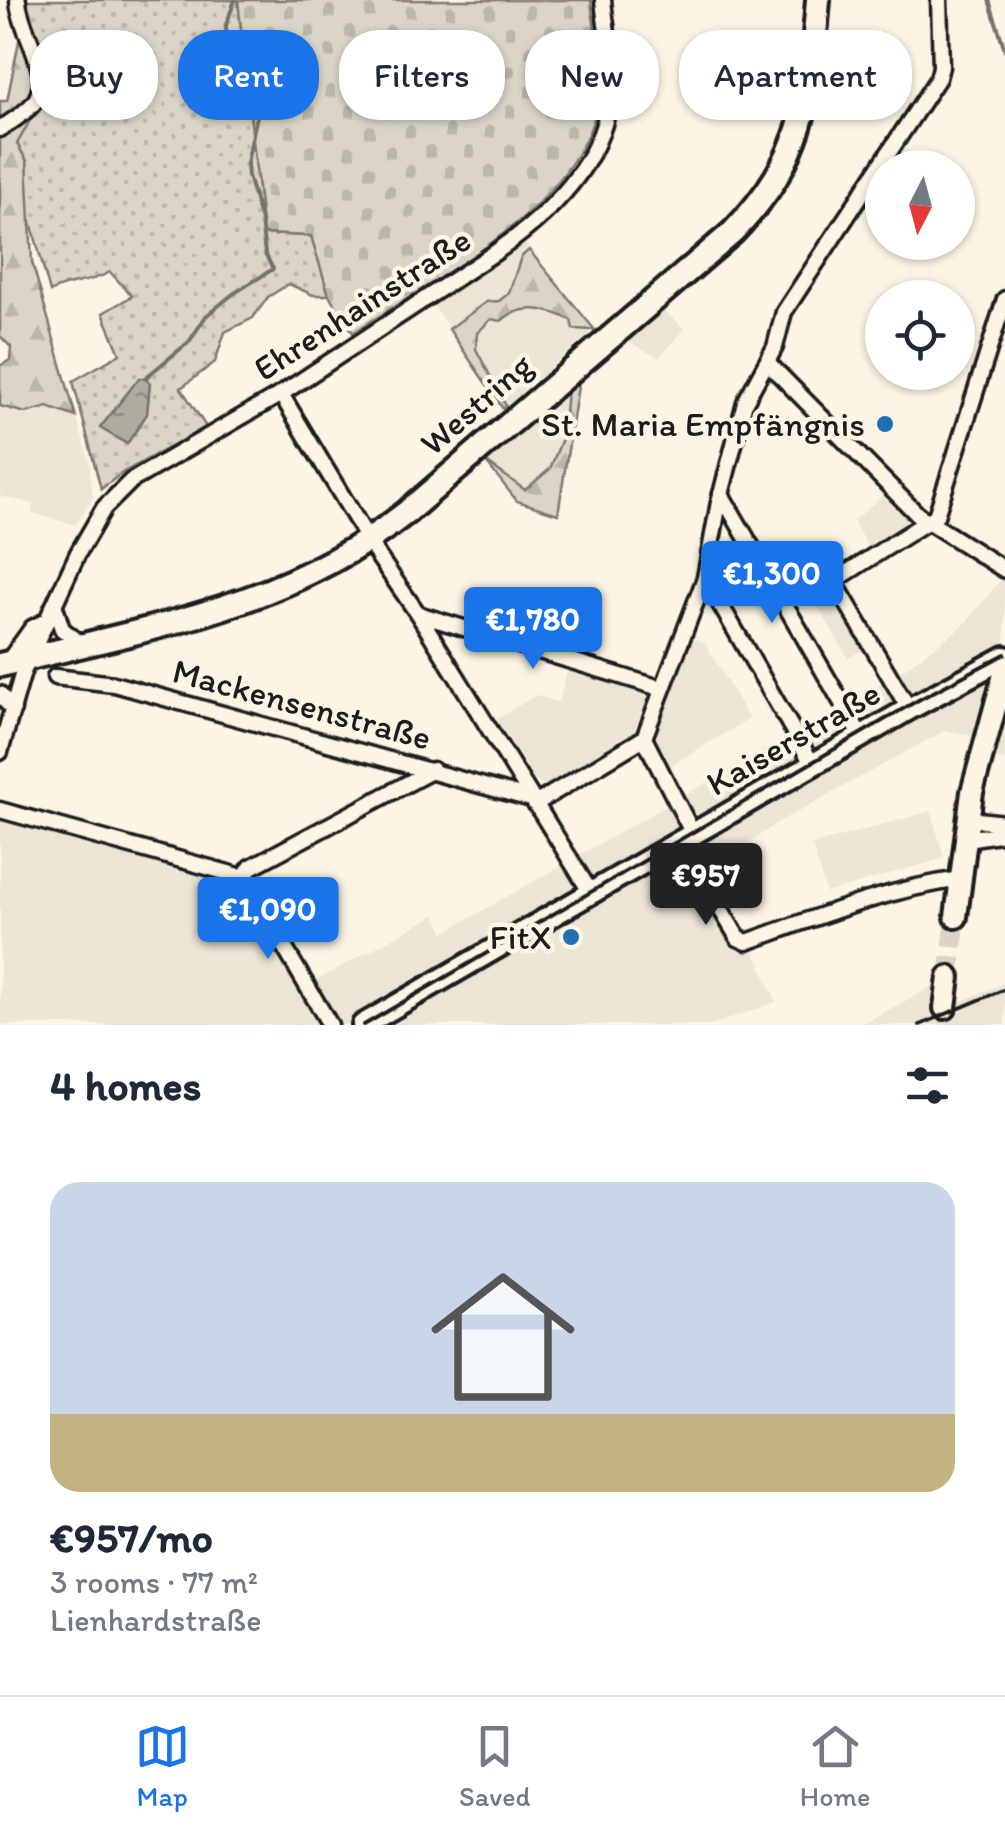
<!DOCTYPE html>
<meta charset="utf-8">
<style>
:root{--surface:#fff;--page:#f2f2f3;--text:#1f2937;--muted:#747a83;--line:#e0e1e3;--accent:#1a73e8}
body{margin:0;font-family:Itim,sans-serif;background:var(--page);color:var(--text);height:100vh;display:flex;flex-direction:column;font-size:38px;white-space:nowrap}
*{box-sizing:border-box;margin:0}
p{font-size:32px;color:var(--muted)}
.icon{flex:none;width:55px;height:55px;fill:none;stroke:currentColor;stroke-width:2;stroke-linecap:round;stroke-linejoin:round}
.map{position:relative;height:1025px;overflow:hidden}
.drawer{display:flex;flex-direction:column;background:var(--surface);flex:1}
.drawer>*{flex:none}
.guide{position:absolute;left:30px;top:30px;width:945px;height:90px;display:flex;gap:20px}
.needle{width:65px;rotate:186deg}
.buttons{position:absolute;left:865px;top:150px;display:grid;gap:20px}
.buttons a{display:grid;place-items:center;width:110px;height:110px;border-radius:50%;background:var(--surface);box-shadow:0 2px 8px #0004;font-size:50px}
.price{position:absolute;translate:-50% -85px;padding:0 22px;border-radius:10px;background:var(--accent);color:#fff;font-size:32px;line-height:65px;filter:drop-shadow(0 2px 5px #0008)}
.price::after{content:'';position:absolute;left:50%;top:60px;width:30px;height:22px;margin-left:-15px;background:inherit;clip-path:polygon(0 0,100% 0,50% 100%)}
.price.on{background:#222;color:#fff}
ul{padding:0;list-style:none}
li{display:grid;align-content:center;gap:20px;height:530px;padding:0 50px}
li span{display:grid;place-items:center;height:310px;border-radius:30px;color:#555}
li>.icon{margin-inline-start:auto}
span .icon{width:180px;height:180px;fill:#fffc;stroke-width:1}
li b{font-size:42px}
h2{display:flex;justify-content:space-between;align-items:center;height:120px;padding:0 50px;font-size:42px}
.pill{padding:0 35px;border-radius:40px;background:var(--surface);box-shadow:0 2px 8px #0004;font-size:35px;line-height:90px}
.pill.on{background:var(--accent);color:#fff}
.dock{display:flex;justify-content:space-around;align-items:center;height:140px;border-top:2px solid var(--line);background:var(--surface);font-size:28px;color:var(--muted)}
.dock a{display:grid;justify-items:center;gap:5px}
.dock .on{color:var(--accent)}
.map>svg:first-child{display:block}
.built{fill:#ebe5d6}
.grass{fill:url(#grass-dots);stroke:#7c7872;stroke-width:2.5}
.forest{fill:url(#forest-firs);stroke:#7c7872;stroke-width:2.5}
.cemetery{fill:url(#cemetery-stones);stroke:#7c7872;stroke-width:2.5}
.water{fill:url(#water-ripples);stroke:#75726c;stroke-width:2.5}
.lines{fill:none;stroke-linecap:round;stroke-linejoin:round}
.stream{stroke:#75726c;stroke-width:4}
.secondary-tunnel{stroke:#dad4c7;stroke-width:20;stroke-dasharray:20 10;stroke-linecap:butt}
.street-casing{stroke:#1c1c1c;stroke-width:21}
.secondary-casing{stroke:#1c1c1c;stroke-width:28}
.primary-casing{stroke:#1c1c1c;stroke-width:30}
.street{stroke:#fcf5e5;stroke-width:14}
.secondary{stroke:#fcf5e5;stroke-width:20}
.primary{stroke:#fcf5e5;stroke-width:22}
.rail{stroke:#1c1c1c;stroke-width:4}
.poi-dot{fill:#1f6fb2;stroke:#fcf5e5;stroke-width:4}
.labels{text-anchor:middle;dominant-baseline:central;stroke-width:9;stroke-linejoin:round;paint-order:stroke}
.street-label{font-size:35px;fill:#1c1c1c;stroke:#fcf5e5}
.poi-label{font-size:35px;fill:#1c1c1c;stroke:#fcf5e5;text-anchor:end}
</style>
<div class="map">
<svg width="1005" height="1025" viewBox="0 0 1005 1025">
<defs>
<pattern id="grass-dots" width="8" height="8" patternUnits="userSpaceOnUse" patternTransform="scale(2.5)"><rect width="8" height="8" fill="#dbd5c8"/><path d="M2 2h.1M6 6h.1" fill="none" stroke="#bbb6ab" stroke-width="1.8" stroke-linecap="round"/></pattern>
<pattern id="forest-firs" width="22" height="20" patternUnits="userSpaceOnUse" patternTransform="scale(2.5)"><rect width="22" height="20" fill="#dbd5c8"/><path d="M5 1l3.5 6h-7zM16 11l3.5 6h-7z" fill="#bbb6ab"/></pattern>
<pattern id="cemetery-stones" width="16" height="16" patternUnits="userSpaceOnUse" patternTransform="scale(2.5)"><rect width="16" height="16" fill="#dbd5c8"/><path d="M2 7V4a2 2 0 0 1 4 0v3zM10 15v-3a2 2 0 0 1 4 0v3z" fill="#bbb6ab"/></pattern>
<pattern id="water-ripples" width="26" height="14" patternUnits="userSpaceOnUse" patternTransform="scale(2.5)"><rect width="26" height="14" fill="#b0aba1"/><path d="M2 4q2-2 4 0t4 0M15 11q2-2 4 0t4 0" fill="none" stroke="#8e8a82"/></pattern>
</defs>
<rect width="100%" height="100%" fill="#fcf5e5"/>
<filter id="ink" filterUnits="userSpaceOnUse"><feTurbulence type="fractalNoise" baseFrequency=".01" numOctaves="2"/><feDisplacementMap in="SourceGraphic" scale="20" xChannelSelector="R" yChannelSelector="G"/><feConvolveMatrix kernelMatrix="1 2 1 2 8 2 1 2 1" color-interpolation-filters="sRGB"/></filter>
<g filter="url(#ink)">
<!-- built -->
<g class="built">
<polygon points="524,243 529,250 521,257 509,293 499,301 461,318 449,329 434,306"/>
<polygon points="546,309 572,320 573,329 592,332 506,406 476,349 477,333 491,319 511,312"/>
<polygon points="662,309 685,329 659,358 625,340"/>
<polygon points="67,383 89,461 93,497 76,525 32,513 33,504 0,496 0,390"/>
<polygon points="567,390 563,436 550,469 526,490 485,461"/>
<polygon points="883,496 910,522 867,546 853,521"/>
<polygon points="1002,578 1005,581 1005,760 970,753 971,736 946,730 777,823 710,870 745,931 777,1002 710,1025 0,1025 0,821 236,886 317,980 435,915 445,932 897,674 963,626"/>
<polygon points="826,580 866,648 848,658 808,589"/>
<polygon points="690,637 705,643 749,719 667,768 651,732"/>
<polygon points="568,670 649,695 635,728 615,746 545,786 535,781 497,719 536,695 558,702"/>
<polygon points="931,811 944,858 826,893 812,845"/>
<polygon points="1005,982 1005,1025 860,1025 933,986 930,1015"/>
</g>
<!-- grass -->
<path class="grass" d="M23 0H238L263 234 311 236 329 295H313L289 284 268 297 253 318 225 332 215 362 181 388 206 427 122 473 101 489 73 381 120 354 103 313 132 296 110 272C90 284 71 280 50 292L28 211 27 161 17 144 45 93 69 88C50 62 27 34 23 0Z"/>
<!-- forest -->
<g class="forest">
<polygon points="20,36 45,93 17,144 27,161 32,262 76,417 48,407 26,413 0,406 0,366 10,360 11,347 0,336 0,101 7,101"/>
<path d="M529 250 595 330 573 329 571 320C548 309 522 302 501 321L491 319 477 333 476 349 506 406 503 409 449 329 486 302 499 301 509 293 521 257Z"/>
<polygon points="579,380 558,514 517,501 485,461 525,490 550,469 563,436 567,390"/>
</g>
<!-- cemetery -->
<path class="cemetery" d="M238 0H591C594 33 605 75 597 108 572 212 435 279 353 333L329 295 311 236 263 234Z"/>
<!-- water -->
<polygon class="water" points="139,378 145,378 150,383 147,414 127,444 100,428"/>
<g class="lines">
<!-- stream -->
<g class="stream">
<polyline points="989,0 1005,50"/>
<polyline points="145,378 189,342 206,316 233,294 273,269 265,254 261,221 248,176 247,163 258,110 240,92 217,80 219,70 227,55 226,25 235,0"/>
</g>
<!-- secondary-tunnel -->
<polyline class="secondary-tunnel" points="949,977 956,917"/>
<defs>
<g id="street">
<path d="M0 129C10 122 23 115 32 105 58 77 19 32 18 0"/>
<polyline points="768,363 918,515 1005,570"/>
<polyline points="281,394 378,556 418,614 591,893"/>
<polyline points="721,494 861,736"/>
<polyline points="705,578 813,765"/>
<polyline points="55,607 62,629 82,645"/>
<polyline points="418,614 660,688"/>
<polyline points="7,663 32,628 48,620"/>
<polyline points="55,677 114,684 531,799"/>
<polyline points="0,694 13,710"/>
<polyline points="909,709 834,581 936,516 1005,299"/>
<path d="M0 752 23 672 78 553 104 508 131 481 281 394 496 252C549 215 605 161 610 93 613 63 606 30 603 0"/>
<polyline points="535,804 644,738"/>
<polyline points="0,810 243,877"/>
<polyline points="969,819 1005,823"/>
<polyline points="693,834 644,738 705,578 719,502 745,402 775,347 784,312 938,78 941,67 939,0"/>
<polyline points="966,839 1005,833"/>
<path d="M680 841 738 938 747 942C817 917 887 889 961 879"/>
<polyline points="243,877 251,867 433,770"/>
<polyline points="243,877 330,1025"/>
</g>
<g id="secondary">
<polyline points="956,917 972,792 1005,671"/>
<polyline points="945,1008 949,977"/>
<polyline points="363,1025 909,709 1005,657"/>
</g>
<path id="primary" d="M0 665C145 629 287 607 407 512L733 232C805 157 810 99 818 0"/>
</defs>
<!-- street casing -->
<use href="#street" class="street-casing"/>
<!-- secondary casing -->
<use href="#secondary" class="secondary-casing"/>
<!-- primary casing -->
<use href="#primary" class="primary-casing"/>
<!-- street -->
<use href="#street" class="street"/>
<!-- secondary -->
<use href="#secondary" class="secondary"/>
<!-- primary -->
<use href="#primary" class="primary"/>
<!-- rail -->
<g class="rail">
<polyline points="364,1025 920,699 1005,654"/>
<polyline points="920,1025 1005,989"/>
</g>
</g>
</g>
<!-- markers -->
<g class="poi-dot">
<circle cx="885" cy="424" r="10"/>
<circle cx="571" cy="937" r="10"/>
</g>
<g class="labels">
<!-- street labels -->
<g class="street-label">
<text transform="translate(362 304) rotate(-33)">Ehrenhainstraße</text>
<text transform="translate(476 404) rotate(-41)">Westring</text>
<text transform="translate(302 704) rotate(15)">Mackensenstraße</text>
<text transform="translate(793 738) rotate(-30)">Kaiserstraße</text>
</g>
<!-- poi labels -->
<g class="poi-label">
<text x="865" y="424">St. Maria Empfängnis</text>
<text x="551" y="937">FitX</text>
</g>
</g>
</svg>
<div class="buttons">
<a><svg class="needle" viewBox="-14 -14 28 28"><path d="M0-13l5 13h-10z" fill="#e53935"/><path d="M0 13l5-13h-10z" fill="#747a83"/></svg></a>
<a><svg class="icon" aria-label="locate" viewBox="0 0 24 24"><circle cx="12" cy="12" r="6"/><path d="M12 2v4M12 18v4M2 12h4M18 12h4"/></svg></a>
</div>
<b class="price" style="left:772px;top:626px">€1,300</b>
<b class="price" style="left:533px;top:672px">€1,780</b>
<b class="price on" style="left:706px;top:928px">€957</b>
<b class="price" style="left:268px;top:962px">€1,090</b>
<div class="guide">
<a class="pill">Buy</a>
<a class="pill on">Rent</a>
<a class="pill">Filters</a>
<a class="pill">New</a>
<a class="pill">Apartment</a>
</div>
</div>
<section class="drawer">
<h2>4 homes<svg class="icon" aria-label="filters" viewBox="0 0 24 24"><path d="M4 7h16M4 17h16"/><circle cx="9" cy="7" r="2"/><circle cx="15" cy="17" r="2"/></svg></h2>
<ul>
<li><span style="background:linear-gradient(#c9d6e8 75%,#c2b280 0)"><svg class="icon" aria-label="home" viewBox="0 0 24 24"><path d="M3 11l9-7 9 7M6 9v11h12V9"/></svg></span><div><b>€957/mo</b><p>3 rooms · 77 m²</p><p>Lienhardstraße</p></div></li>
</ul>
</section>
<nav class="dock">
<a class="on"><svg class="icon" aria-label="map" viewBox="0 0 24 24"><path d="M3 6l6-2 6 2 6-2v14l-6 2-6-2-6 2zM9 4v14M15 6v14"/></svg>Map</a>
<a><svg class="icon" aria-label="saved" viewBox="0 0 24 24"><path d="M7 4h10v16l-5-4-5 4z"/></svg>Saved</a>
<a><svg class="icon" aria-label="home" viewBox="0 0 24 24"><path d="M3 11l9-7 9 7M6 9v11h12V9"/></svg>Home</a>
</nav>
